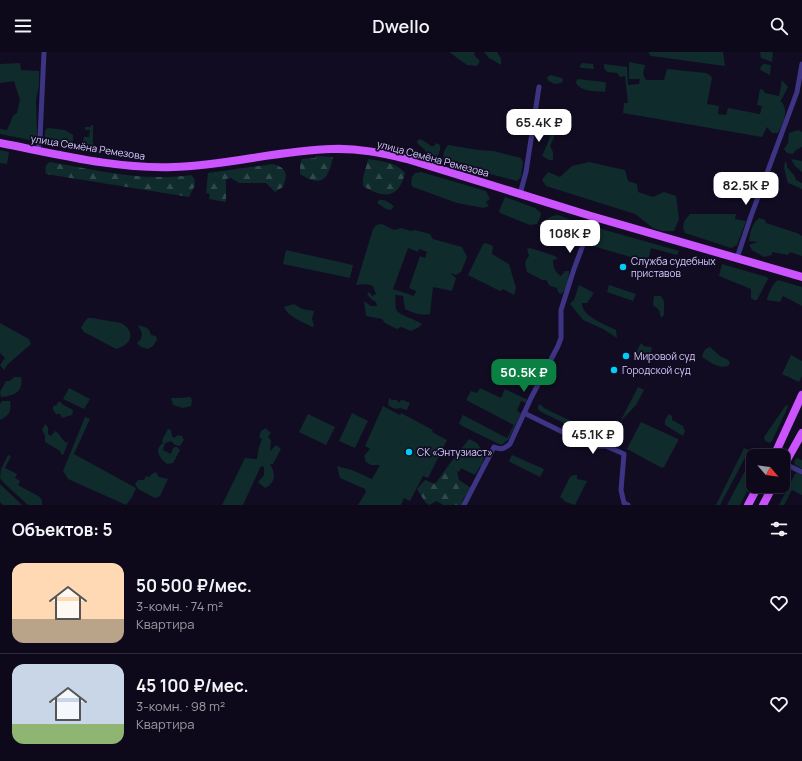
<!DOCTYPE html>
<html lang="ru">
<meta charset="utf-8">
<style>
:root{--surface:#0d091a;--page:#161223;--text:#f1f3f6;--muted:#9a9aa2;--line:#2d2a39;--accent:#0b8043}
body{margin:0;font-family:Manrope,sans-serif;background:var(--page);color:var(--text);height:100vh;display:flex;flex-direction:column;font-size:15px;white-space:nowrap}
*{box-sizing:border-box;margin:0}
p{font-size:13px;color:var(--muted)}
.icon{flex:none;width:22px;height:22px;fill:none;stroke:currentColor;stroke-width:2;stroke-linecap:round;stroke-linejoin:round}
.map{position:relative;height:453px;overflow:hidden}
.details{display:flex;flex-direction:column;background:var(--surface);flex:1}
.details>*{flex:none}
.needle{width:26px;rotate:118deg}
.controls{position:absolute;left:746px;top:397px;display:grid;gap:8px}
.controls a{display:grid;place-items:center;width:44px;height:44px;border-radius:8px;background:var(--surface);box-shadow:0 2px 10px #0003,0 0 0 1px var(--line);font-size:20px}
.price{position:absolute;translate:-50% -34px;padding:0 9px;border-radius:8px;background:#fff;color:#222;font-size:13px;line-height:26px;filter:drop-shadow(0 1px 2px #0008)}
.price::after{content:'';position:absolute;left:50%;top:24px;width:12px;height:9px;margin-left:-6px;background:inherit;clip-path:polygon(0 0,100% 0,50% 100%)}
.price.current{background:var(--accent);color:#fff}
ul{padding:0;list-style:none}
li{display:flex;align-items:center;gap:12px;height:100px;padding:0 12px}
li+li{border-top:1px solid var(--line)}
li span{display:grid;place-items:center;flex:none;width:112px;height:80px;border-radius:12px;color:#555}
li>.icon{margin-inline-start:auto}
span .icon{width:48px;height:48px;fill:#fffc;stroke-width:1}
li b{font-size:17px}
h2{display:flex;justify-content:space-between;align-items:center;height:48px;padding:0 12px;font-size:17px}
header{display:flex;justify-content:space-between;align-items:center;height:52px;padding:0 12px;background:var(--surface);font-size:18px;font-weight:600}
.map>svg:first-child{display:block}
.green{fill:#0f2b2c;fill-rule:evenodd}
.forest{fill:url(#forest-firs)}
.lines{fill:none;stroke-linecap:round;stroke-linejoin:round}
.street{stroke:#3d3484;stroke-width:5}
.primary{stroke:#cb54ff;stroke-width:8}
.poi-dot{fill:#00cdf8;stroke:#110c22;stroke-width:1.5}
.labels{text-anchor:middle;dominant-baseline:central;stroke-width:3.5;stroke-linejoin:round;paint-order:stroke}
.street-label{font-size:10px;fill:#d6cdff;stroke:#110c22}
.poi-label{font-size:10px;fill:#d6cdff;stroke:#110c22;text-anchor:start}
</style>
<header><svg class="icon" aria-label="menu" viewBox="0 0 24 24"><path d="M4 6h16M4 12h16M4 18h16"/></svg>Dwello<svg class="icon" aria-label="search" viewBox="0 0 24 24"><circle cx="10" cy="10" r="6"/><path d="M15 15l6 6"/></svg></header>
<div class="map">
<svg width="802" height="453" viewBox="0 0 802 453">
<defs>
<pattern id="forest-firs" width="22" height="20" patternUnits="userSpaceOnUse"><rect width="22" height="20" fill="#0f2b2c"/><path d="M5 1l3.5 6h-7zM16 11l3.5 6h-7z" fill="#31494c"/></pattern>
</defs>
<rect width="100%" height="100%" fill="#110c22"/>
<!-- green -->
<g class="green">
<polygon points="449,0 475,0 474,3 480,9 477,14 467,13"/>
<polygon points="484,0 497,0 501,7 501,13 489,6"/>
<polygon points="649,0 723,0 725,14 651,4 649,2"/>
<polygon points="760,0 773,0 772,10 761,6"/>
<path d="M629 10 645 13 643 22 646 28H664L667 17 706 21 710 23 712 26 707 52 719 54 718 62 726 63 728 56 760 62 762 54 757 53 760 37 763 38 765 41 779 44 782 28 788 35 780 50H782C789 60 783 71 778 81H772L767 75 762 85 623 61 624 51H628L625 24 620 25 617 21 607 20 604 16V12L627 15 628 33 639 32 640 27H629Z"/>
<polygon points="20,11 21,18 39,19 39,33 36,48 37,83 35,88 30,88 0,82 0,77 7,78 13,64 17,61 20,48 14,29 0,31 0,12"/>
<polygon points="582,11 593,12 594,17 582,16 579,15"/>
<polygon points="764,12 771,13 770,23 762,19 760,17 762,13"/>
<polygon points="551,23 562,26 563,29 561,31 555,32 548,29 547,25"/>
<path d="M577 27 604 30 606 31 605 40C595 39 581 40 576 31Z"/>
<polygon points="91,73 93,73 93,90 96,102 84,99 82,95 84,85 89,85 90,78 85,78 85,75 91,75"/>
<path d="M49 76 65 78 73 83V94L69 96C58 94 40 93 46 77Z"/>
<polygon points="551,78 554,78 556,81 550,94 553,100 553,108 549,108 542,104 549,88"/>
<polygon points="798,78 802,80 802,95 796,98 793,102 787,101 784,97 788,91 789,81"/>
<polygon points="420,87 427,91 431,94 434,94 436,91 440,93 440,98 438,104 431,104 426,102 425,98 418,92 417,89"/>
<path d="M448 93 478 98 493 99 521 106 523 110 521 125 517 129 444 110C442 105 444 97 448 93Z"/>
<polygon points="0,98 9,100 7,112 0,111"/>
<polygon points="791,107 802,109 802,120 795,114"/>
<polygon points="785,109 787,112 787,115 794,123 796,128 802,131 802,137 788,131 784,116"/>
<polygon points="589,110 625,118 628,129 637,132 638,140 653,145 664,140 676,144 679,167 674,179 662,179 653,176 635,162 546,134 542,128 548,120 560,125 572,114"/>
<polygon points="421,120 486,139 490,147 486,150 489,154 484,156 457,151 413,135 411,132 412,125 415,121"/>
<polygon points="505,145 535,156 541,161 540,166 537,172 530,173 500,161 499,159"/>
<path d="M379 148C385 147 389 151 394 154L391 158 386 157 377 151Z"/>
<path d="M690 162H736L735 167 746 169 737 193 731 196 685 181C681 172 684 169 690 162Z"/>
<path d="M558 163 585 173 582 187 574 189 546 178C542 168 549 164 558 163Z"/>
<path d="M759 166 765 168 766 171 797 181 802 184V204L790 200 788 203 772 200V203L764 205 752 198 749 193 758 190 749 189C750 180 752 172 759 166Z"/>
<path d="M382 172 394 178 401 176 411 179 415 178 430 182 433 187 462 195 467 205 461 220 456 223 450 221 456 226 452 239 433 235 430 262C421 264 413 261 405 257L403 244 395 243C396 247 395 253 396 257 398 263 415 267 422 272L419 275 411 279 401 275 397 277 385 271 382 267 366 264 364 249 371 254H377L376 250 371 247 367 242 369 240 372 244 376 242 373 234 366 232 356 233 373 177 376 173ZM408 196 418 200 419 197 427 200 425 206 420 204 409 236 416 239 414 244 393 237Z"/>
<polygon points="598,176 676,198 679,199 677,203 651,196 648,210 596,195 593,191 594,183"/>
<polygon points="486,191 493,194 492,202 509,212 516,236 514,243 503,237 500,239 468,223 483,192"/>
<path d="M530 196 555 204 558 207 553 208C553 215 555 220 561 224L565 219H569C569 227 567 238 561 242L558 240 557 236 550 234 546 228H542L527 220C525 213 524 209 529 204L527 197Z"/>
<polygon points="286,198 353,213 350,226 283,212"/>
<polygon points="722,212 767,225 768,227 757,248 754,248 751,246 751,237 719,224"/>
<path d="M778 228 802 235V254L783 244 780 250 767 248C768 242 773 231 778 228Z"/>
<path d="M579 233 594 241 587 251H582C582 265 605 272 616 278L617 286 603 277 583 268 570 252 574 248Z"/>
<polygon points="609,233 636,242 633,249 607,240"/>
<polygon points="654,244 661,244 664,249 664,263 661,266 659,258 653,253"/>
<path d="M294 252 302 257 314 259 312 267 314 274 312 275C302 269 289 266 284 255Z"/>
<path d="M88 266H92L121 271C137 280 131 293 116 297L84 280 81 276 85 269Z"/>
<polygon points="0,271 29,287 31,292 8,312 4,318 0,313 5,306 0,301"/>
<path d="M138 273C145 275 149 275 151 283L156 284 157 288 153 294 148 297 141 295 137 291 141 287 142 281Z"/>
<polygon points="641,291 644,294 651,295 652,298 648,306 639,305 635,302"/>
<path d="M710 295 720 304 728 308 730 311 728 314C718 317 710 310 702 305 703 300 705 296 710 295Z"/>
<polygon points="791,303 802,309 802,324 799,330 782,322"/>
<path d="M14 325H21C24 340 14 344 1 345L0 340 6 329H10Z"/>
<polygon points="638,335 644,338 636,353 620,370"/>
<polygon points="69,336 90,347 84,357 63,347"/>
<polygon points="480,336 501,346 505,337 528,348 526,351 521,349 517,358 521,362 508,388 501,393 462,374 459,371 463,363 507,386 514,373 466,348 471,339 477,341"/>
<polygon points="190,345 192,348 191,354 183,356 173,353 171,346 179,346"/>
<path d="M389 346 392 348H397L399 351 401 348H403L410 351 407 358 400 356C396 358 392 356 388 353Z"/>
<path d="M2 349H10C12 360 9 363 0 368V352Z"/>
<polygon points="58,350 61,350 62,352 73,358 72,363 62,366 60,362 56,362 53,358 53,354 57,353"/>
<path d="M540 352 544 356 575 371C578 374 597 381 603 384V387C595 389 587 380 579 378L541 360 538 357V354Z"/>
<polygon points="786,353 788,355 772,389 770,391 765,389 764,385"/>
<polygon points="383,354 400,363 401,361 433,378 432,380 447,388 428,426 423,424 410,449 404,446 401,453 358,453 366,440 365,437 340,426 337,414 352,418 372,427 380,413 371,413 366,410 364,404 370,397 365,394"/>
<polygon points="352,361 368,369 355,396 339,389"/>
<polygon points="308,362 335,375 326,393 299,380"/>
<polygon points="669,362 672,364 672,368 683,374 685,379 683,384 665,373 665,368"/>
<polygon points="85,365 90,367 74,402 136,436 132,445 126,453 68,427 63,419"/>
<polygon points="641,370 678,387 678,389 664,415 662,416 627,397"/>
<path d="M45 372 48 375V382L51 384 55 379C61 382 61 388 67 391L69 389 63 403 61 402 60 399 45 390V383L42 378Z"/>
<path d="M266 376 268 379 271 380 268 385 271 388 270 399 276 393 281 397 273 412H270C276 422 276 430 265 436L258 430 264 423V415L261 414 243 453H222L245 406 257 407 259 395 262 387 259 385 261 379Z"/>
<path d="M168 377 171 378 172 384 174 386 178 383 182 384 184 388 180 394 175 393 171 389 165 391 163 398 171 402 173 396 175 395H177L180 398 173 411 167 412C160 406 153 398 163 391L162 388Z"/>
<polygon points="469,387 477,391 485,403 481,415 480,414 475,423 461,416 459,420 448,414"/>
<polygon points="744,396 749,398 720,453 716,453"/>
<polygon points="758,400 760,404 753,404 753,428 740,453 727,453 754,402"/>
<polygon points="8,403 11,404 5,416 17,422 15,426 20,429 18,433 40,445 42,449 42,453 28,453 4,431 0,426 1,417"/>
<polygon points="512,403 544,417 540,425 510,410 509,409"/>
<polygon points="797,406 802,408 802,417 794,412 795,408"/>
<polygon points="156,420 159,425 168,427 160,444 155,446 138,437 135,432 138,428 144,428 146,424 149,425 152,422"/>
<polygon points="796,420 802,423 802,443 792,438 784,453 779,453"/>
<polygon points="574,423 577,423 577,427 587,429 575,453 566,450 560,445 570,425"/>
<polygon points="0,432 22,453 3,453 0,450"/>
</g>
<!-- forest -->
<g class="forest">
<path d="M316 104 333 105C328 128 322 136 300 122V111L302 107 315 106Z"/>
<path d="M368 107C381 109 396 110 405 121 399 148 382 146 363 134V126Z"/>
<path d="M50 110C96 118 144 130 191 123L194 126 195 133 189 145 46 122C45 117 45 112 50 110Z"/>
<path d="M273 112C287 116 288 122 283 135L275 140 266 131H239L231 126 226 127V150L209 147 210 142 206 141 208 121Z"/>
<polygon points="448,414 457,419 459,428 471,436 463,447 462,453 443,453 437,449 429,453 425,450 417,437 425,428 435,432"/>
</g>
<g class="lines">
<!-- street -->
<g class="street">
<polyline points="38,98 40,86 44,0"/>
<polyline points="520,142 526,120 539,35"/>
<polyline points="737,206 751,164 797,40 802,12"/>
<polyline points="524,361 591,394 606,394 624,402 621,438 624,451 628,453"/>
<polyline points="785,412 802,420"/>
<path d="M464 453 494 395C501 398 504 397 510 392L531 346 558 294 561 286V258L574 217 590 174 591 164"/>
</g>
<!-- primary -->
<g class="primary">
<path d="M0 91C57 102 115 117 173 115 226 114 279 98 332 97 358 96 382 101 407 107L591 164 802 225"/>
<polyline points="774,404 802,343"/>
<polyline points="783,415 802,381"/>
<polyline points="748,453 758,434"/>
<polyline points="763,453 773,434"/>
</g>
</g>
<!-- markers -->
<g class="poi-dot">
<circle cx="623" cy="215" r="4"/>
<circle cx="626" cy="304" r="4"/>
<circle cx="614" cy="318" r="4"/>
<circle cx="409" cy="400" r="4"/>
</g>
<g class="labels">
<!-- street labels -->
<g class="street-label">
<text transform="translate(88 95) rotate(9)">улица Семёна Ремезова</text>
<text transform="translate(433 106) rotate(15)">улица Семёна Ремезова</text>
</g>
<!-- poi labels -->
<g class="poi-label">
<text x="631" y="209">Служба судебных<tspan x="631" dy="12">приставов</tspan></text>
<text x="634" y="304">Мировой суд</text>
<text x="622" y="318">Городской суд</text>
<text x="417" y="400">СК «Энтузиаст»</text>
</g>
</g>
</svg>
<div class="controls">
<a><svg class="needle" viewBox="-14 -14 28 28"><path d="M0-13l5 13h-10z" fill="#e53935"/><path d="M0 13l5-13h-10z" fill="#9a9aa2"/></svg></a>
</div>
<b class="price" style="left:539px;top:91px">65.4K ₽</b>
<b class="price" style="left:746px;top:154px">82.5K ₽</b>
<b class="price" style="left:570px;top:202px">108K ₽</b>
<b class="price current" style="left:524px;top:341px">50.5K ₽</b>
<b class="price" style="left:593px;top:403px">45.1K ₽</b>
</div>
<section class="details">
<h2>Объектов: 5<svg class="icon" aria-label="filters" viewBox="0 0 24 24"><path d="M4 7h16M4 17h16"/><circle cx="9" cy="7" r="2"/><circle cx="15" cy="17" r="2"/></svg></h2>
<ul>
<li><span style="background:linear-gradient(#ffd9b3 70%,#b9a48a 0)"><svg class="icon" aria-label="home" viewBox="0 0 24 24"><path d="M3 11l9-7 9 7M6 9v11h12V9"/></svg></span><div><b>50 500 ₽/мес.</b><p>3-комн. · 74 m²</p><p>Квартира</p></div><svg class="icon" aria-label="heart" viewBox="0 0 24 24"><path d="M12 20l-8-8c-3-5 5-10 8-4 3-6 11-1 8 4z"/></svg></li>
<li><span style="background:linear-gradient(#c9d6e8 75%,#8fb573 0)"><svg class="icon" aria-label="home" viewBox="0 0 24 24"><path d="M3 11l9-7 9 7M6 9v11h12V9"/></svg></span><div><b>45 100 ₽/мес.</b><p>3-комн. · 98 m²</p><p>Квартира</p></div><svg class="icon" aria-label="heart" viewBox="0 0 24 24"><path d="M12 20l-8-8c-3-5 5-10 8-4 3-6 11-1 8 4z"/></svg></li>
</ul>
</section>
